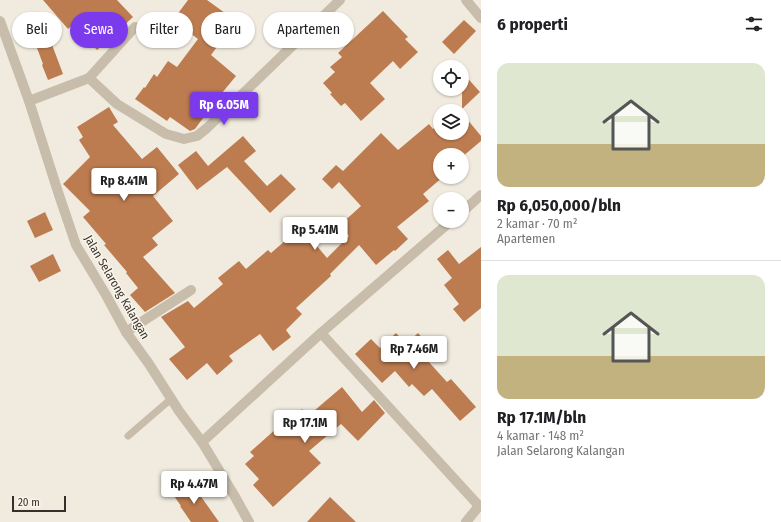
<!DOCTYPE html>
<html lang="id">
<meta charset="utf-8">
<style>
:root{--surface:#fff;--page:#f6f6f6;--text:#202124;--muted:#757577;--line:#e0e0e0;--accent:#7c3aed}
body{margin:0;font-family:"Fira Sans Condensed",sans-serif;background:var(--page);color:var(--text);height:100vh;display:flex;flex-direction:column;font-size:15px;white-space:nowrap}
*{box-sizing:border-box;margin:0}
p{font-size:13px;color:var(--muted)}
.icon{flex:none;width:22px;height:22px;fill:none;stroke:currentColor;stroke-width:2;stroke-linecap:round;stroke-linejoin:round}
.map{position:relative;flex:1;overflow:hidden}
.panel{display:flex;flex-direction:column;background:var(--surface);width:300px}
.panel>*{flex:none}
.hud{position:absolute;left:12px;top:12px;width:380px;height:36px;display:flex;gap:8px}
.controls{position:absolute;left:433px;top:60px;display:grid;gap:8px}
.controls a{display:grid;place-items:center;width:36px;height:36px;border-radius:50%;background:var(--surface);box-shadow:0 1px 3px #0004;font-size:20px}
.scale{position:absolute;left:12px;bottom:10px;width:54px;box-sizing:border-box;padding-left:4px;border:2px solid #37302a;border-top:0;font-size:11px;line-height:14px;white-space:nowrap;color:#37302a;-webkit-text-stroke:3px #f9f5eb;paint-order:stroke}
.price{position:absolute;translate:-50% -34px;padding:0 9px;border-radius:4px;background:#fff;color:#222;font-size:13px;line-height:26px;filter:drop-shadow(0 1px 2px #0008)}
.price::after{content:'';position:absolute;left:50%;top:24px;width:12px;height:9px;margin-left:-6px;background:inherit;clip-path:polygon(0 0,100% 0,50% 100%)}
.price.selected{background:var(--accent);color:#fff}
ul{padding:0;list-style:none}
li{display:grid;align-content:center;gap:8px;height:212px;padding:0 16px}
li+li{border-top:1px solid var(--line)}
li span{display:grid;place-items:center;height:124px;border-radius:12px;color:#555}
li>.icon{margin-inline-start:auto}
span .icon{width:72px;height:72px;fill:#fffc;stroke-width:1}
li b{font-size:17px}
h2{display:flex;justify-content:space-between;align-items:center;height:48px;padding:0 16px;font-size:17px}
.chip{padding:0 14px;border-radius:18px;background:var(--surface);box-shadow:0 1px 3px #0004;font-size:14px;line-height:36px}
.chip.selected{background:var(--accent);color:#fff}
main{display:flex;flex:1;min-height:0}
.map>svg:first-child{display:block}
.building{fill:#bd7c50}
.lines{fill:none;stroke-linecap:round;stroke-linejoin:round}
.service{stroke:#c8bdab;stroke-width:7}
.minor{stroke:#c8bdab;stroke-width:10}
.labels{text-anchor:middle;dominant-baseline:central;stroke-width:3;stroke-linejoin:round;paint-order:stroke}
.street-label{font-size:12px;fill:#37302a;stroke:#f9f5eb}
</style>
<main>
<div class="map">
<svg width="481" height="522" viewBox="0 0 481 522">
<rect width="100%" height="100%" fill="#f1ebdf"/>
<!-- building -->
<g class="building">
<polygon points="43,0 117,0 133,17 97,50 73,24 68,29"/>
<polygon points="188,0 207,0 236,21 211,55 236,76 217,99 195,129 190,131 170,117 167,121 135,99 144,87 145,88 154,74 157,77 168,61 177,67 198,39 173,20"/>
<polygon points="383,11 408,37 405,39 418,52 400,69 393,61 370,83 385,99 361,121 345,103 341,106 330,94 332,93 323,83 335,72 330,67 342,57 338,53"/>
<polygon points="464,20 476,31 454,54 442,42"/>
<polygon points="51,42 63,74 48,80 42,65 43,64 37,48"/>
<polygon points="462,72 480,92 462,109"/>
<polygon points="109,107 118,122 113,125 142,159 157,147 179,174 153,196 173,221 152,238 158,245 143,257 175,293 145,312 130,295 138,288 126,273 127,272 104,245 106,244 83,217 90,211 63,184 90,157 79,140 83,137 77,127"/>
<polygon points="462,113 481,136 481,141 462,157 462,155 440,155 440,177 443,177 423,194 429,201 397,227 408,239 395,251 394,250 376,265 359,245 330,274 331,276 296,308 302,314 286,330 291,337 273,351 260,334 229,356 233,361 217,375 207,363 187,380 169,359 185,347 161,317 188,301 194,308 223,284 218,278 239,261 246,269 268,250 271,253 301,227 327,258 349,236 340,225 361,206 339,182 332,189 322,179 336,165 343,171 381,133 398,150 429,124 433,129 440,123 440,133 462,133"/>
<polygon points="243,136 256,151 244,161 267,186 281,174 296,189 270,213 227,167 197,190 178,165 196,151 208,166"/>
<polygon points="45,212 53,230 35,238 27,221"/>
<polygon points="481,247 481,308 464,322 453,309 459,304 444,285 452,278 437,259 448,250 459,264"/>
<polygon points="53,254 61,271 39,282 30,266"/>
<polygon points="396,333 406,344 418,333 435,352 427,360 447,382 451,379 476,407 460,421 432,389 424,396 412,384 409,387 395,371 382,383 355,354 371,339 380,348"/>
<polygon points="342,387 362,412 374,400 385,413 358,441 341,424 309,451 321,463 273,507 253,485 259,479 245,464 254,456 250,452 277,428 279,430 302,409 308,416"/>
<polygon points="190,481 219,522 191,522 180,506 181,506 172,493"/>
<polygon points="330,497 356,522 307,522"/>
</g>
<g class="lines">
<!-- service -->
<polyline class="service" points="128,436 171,399"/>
<!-- minor -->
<g class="minor">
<polyline points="466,0 481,18"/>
<polyline points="0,21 29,101 59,195 76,245 106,295 126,332 149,364 179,411 202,442 234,495 249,522"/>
<polyline points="89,78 117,104 166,134 184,139 197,136 207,128 340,0"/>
<polyline points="29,101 89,78 135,27"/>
<polyline points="462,212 481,195"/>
<polyline points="126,332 191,290"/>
<polyline points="321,333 479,506 466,522"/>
<polyline points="202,442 321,333 451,221"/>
</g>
</g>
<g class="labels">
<!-- street labels -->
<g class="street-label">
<text transform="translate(117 287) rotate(60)">Jalan Selarong Kalangan</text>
</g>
</g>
</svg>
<div class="controls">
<a><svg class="icon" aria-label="locate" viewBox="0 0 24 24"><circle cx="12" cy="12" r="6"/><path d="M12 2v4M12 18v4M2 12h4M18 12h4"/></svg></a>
<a><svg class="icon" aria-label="layers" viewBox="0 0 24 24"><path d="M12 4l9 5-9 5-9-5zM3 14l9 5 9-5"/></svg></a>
<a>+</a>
<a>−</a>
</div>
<div class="scale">20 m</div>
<b class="price selected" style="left:224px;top:126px">Rp 6.05M</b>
<b class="price" style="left:124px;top:202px">Rp 8.41M</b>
<b class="price" style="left:315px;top:251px">Rp 5.41M</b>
<b class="price" style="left:414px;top:370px">Rp 7.46M</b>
<b class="price" style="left:305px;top:444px">Rp 17.1M</b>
<b class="price" style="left:194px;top:505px">Rp 4.47M</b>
<div class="hud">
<a class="chip">Beli</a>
<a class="chip selected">Sewa</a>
<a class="chip">Filter</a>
<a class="chip">Baru</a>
<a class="chip">Apartemen</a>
</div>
</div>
<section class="panel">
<h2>6 properti<svg class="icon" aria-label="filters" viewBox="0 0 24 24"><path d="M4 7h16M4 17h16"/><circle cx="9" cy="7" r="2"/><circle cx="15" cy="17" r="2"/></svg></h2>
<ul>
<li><span style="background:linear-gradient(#dfe7d0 65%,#c2b280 0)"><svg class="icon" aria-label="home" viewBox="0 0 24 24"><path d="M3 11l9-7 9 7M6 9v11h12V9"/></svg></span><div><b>Rp 6,050,000/bln</b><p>2 kamar · 70 m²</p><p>Apartemen</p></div></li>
<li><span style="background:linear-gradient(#dfe7d0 65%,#c2b280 0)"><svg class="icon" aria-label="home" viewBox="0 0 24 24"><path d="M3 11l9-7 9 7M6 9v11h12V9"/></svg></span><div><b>Rp 17.1M/bln</b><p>4 kamar · 148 m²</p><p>Jalan Selarong Kalangan</p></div></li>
</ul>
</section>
</main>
